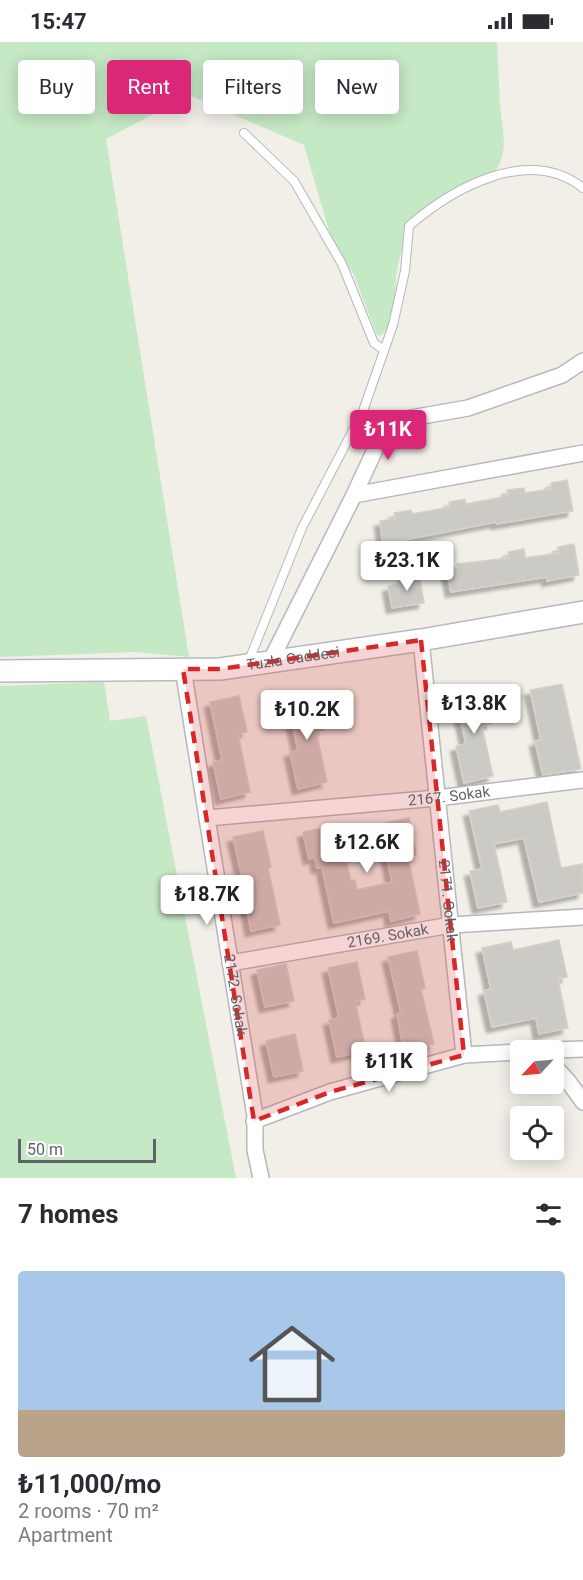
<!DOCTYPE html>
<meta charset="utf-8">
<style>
:root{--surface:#fff;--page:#f2f2f3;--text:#2b2b33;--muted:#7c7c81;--accent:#db2777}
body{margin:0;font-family:Roboto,sans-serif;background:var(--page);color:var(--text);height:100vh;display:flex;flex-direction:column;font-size:22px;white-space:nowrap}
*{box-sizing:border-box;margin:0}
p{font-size:20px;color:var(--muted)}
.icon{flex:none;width:33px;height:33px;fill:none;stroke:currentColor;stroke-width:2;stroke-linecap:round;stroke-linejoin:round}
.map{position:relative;height:1136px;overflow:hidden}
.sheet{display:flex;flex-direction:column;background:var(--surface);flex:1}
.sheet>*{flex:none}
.guide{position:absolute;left:18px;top:18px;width:548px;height:54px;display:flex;gap:12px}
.needle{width:39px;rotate:244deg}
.buttons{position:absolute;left:510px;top:998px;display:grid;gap:12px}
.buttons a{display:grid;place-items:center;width:54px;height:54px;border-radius:6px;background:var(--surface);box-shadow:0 3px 15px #0003;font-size:30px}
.scale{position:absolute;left:18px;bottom:15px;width:138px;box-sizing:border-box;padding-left:6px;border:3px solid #5f6368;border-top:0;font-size:16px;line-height:21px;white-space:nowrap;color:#5f6368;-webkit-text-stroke:4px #fff;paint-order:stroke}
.price{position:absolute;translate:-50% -51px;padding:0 14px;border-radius:6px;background:#fff;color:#222;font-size:20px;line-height:39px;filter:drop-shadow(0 2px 3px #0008)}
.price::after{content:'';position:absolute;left:50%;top:36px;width:18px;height:14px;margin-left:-9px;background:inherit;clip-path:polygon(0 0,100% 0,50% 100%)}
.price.active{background:var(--accent);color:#fff}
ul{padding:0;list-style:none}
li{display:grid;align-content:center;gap:12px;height:318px;padding:0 18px}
li span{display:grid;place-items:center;height:186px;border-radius:6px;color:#555}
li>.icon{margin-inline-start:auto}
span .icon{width:108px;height:108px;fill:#fffc;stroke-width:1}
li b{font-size:26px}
h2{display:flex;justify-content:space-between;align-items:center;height:72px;padding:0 18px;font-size:26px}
.chip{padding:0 21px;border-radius:6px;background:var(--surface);box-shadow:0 3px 15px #0003;font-size:21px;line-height:54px}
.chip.active{background:var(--accent);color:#fff}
.status{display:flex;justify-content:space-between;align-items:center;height:42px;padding:0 30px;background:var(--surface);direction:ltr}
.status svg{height:16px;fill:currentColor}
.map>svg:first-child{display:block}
.green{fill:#c5e8c5}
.building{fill:#cccac5;stroke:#d6d1c6;stroke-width:1.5;filter:url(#shadow)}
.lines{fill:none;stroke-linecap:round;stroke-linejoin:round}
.lane-casing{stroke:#b5b8bc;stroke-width:10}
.street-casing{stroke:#b5b8bc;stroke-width:18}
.secondary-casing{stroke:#b6babf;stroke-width:24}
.lane{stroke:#fff;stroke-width:8}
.street{stroke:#fff;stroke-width:15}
.secondary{stroke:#fff;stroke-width:21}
.marked{fill:#d62828;fill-opacity:0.2;stroke:#d62828;stroke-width:4.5;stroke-dasharray:12 8;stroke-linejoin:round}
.labels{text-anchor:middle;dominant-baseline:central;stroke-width:4.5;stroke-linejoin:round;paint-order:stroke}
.street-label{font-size:15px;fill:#5f6368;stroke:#fff}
</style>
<div class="status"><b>15:47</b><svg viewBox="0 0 49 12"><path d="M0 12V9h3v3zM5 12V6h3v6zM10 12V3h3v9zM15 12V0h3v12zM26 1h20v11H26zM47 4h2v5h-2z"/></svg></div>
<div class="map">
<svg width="583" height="1136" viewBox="0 0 583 1136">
<defs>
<filter id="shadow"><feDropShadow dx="-5.5" dy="5.5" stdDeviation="1.5" flood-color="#0004"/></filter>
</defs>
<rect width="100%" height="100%" fill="#f1efe8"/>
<!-- green -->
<g class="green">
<path d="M0 0H497C498 21 499 43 500 64 502 86 508 102 499 123 490 146 431 161 412 187 402 200 398 220 396 235 395 253 398 284 379 294L376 291 354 233 331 196 304 103 189 53 106 97 189 615 136 610 0 615Z"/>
<polygon points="104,640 110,679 146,674 236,1136 0,1136 0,644"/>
</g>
<!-- building -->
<g class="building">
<polygon points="567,438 573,469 497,482 496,480 383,502 380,479 396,477 394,471 411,468 412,472 450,465 449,460 465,457 466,462 508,454 507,448 524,446 525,451 552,447 551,441"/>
<polygon points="574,502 579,533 547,539 547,535 451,550 447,530 458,528 457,522 509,516 508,510 524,507 525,516 559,511 558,505"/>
<polygon points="419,532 424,561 392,566 388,544 404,541 403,535"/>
<polygon points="562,642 581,727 543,733 535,699 541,698 530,648"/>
<polygon points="484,645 492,681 482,684 493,734 464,741 456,704 466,702 455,651"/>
<polygon points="316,651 324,688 316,689 327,740 298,747 290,710 298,708 287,657"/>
<polygon points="239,654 247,690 238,692 250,750 221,757 213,720 222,718 210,660"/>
<polygon points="547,760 561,826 583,822 583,851 539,860 524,796 494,802 507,860 478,866 470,829 482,827 469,769 498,763 500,770"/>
<polygon points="409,776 416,813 408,815 420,872 391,879 389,869 334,881 322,825 317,826 315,815 309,817 303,790 338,783 351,839 355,838 357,848 392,840 380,782"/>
<polygon points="263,789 271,825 268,826 280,883 251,889 244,853 246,852 233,795"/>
<polygon points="559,898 567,935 558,937 568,986 539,992 536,976 492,985 484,949 491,947 482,906 511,900 513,908"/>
<polygon points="417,909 425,946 421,947 434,1002 404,1009 397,972 401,971 388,915"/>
<polygon points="357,920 365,957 355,959 366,1009 337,1015 329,978 339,976 328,926"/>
<polygon points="286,922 294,959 265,965 257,928"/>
<polygon points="295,992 303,1029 274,1035 266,999"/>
</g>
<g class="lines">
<defs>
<g id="lane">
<polyline points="244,91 294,139 342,222 374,301 384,308"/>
<path d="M248 621 302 486 363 369 393 283 405 229 409 184C453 146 529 103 583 146"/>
</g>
<g id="street">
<polyline points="354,453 583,411"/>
<path id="s1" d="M421 598 464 1013"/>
<polyline points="270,620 354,453 388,380 468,366 562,333 583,319"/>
<path id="s2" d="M183 627 255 1074V1108L261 1136"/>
<path id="s3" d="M207 776 437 756 583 738"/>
<path id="s4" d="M230 921 451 883 583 875"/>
<polyline points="554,1008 583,1007"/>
<polyline points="554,1024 568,1039 583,1060"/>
<polyline points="254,1079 330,1050 464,1013 520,1010"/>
</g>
<g id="secondary">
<path id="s5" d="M0 629 220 627 421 598 583 570"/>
</g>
</defs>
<!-- lane casing -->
<use href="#lane" class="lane-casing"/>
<!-- street casing -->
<use href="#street" class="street-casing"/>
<!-- secondary casing -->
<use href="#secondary" class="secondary-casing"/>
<!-- lane -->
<use href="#lane" class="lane"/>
<!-- street -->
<use href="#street" class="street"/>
<!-- secondary -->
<use href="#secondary" class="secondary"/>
</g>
<!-- marked area -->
<path class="marked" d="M421 598 464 1013 330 1050 254 1079 183 627H220Z"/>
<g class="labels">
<!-- street labels -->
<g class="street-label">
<text stroke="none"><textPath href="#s5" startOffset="294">Tuzla Caddesi</textPath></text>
<text stroke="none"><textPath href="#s3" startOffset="243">2167. Sokak</textPath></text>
<text stroke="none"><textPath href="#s1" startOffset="262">2171. Sokak</textPath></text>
<text stroke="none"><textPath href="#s4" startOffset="160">2169. Sokak</textPath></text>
<text stroke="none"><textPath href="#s2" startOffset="330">2172. Sokak</textPath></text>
</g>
</g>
</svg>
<div class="buttons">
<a><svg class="needle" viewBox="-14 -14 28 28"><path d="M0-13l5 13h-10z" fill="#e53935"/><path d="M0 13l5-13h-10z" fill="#7c7c81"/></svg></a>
<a><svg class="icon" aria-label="locate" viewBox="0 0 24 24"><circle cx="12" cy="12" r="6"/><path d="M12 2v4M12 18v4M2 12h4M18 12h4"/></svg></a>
</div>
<div class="scale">50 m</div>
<b class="price active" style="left:388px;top:419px">₺11K</b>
<b class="price" style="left:407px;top:550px">₺23.1K</b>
<b class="price" style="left:474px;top:693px">₺13.8K</b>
<b class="price" style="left:307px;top:699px">₺10.2K</b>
<b class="price" style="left:367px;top:832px">₺12.6K</b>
<b class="price" style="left:207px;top:884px">₺18.7K</b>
<b class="price" style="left:389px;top:1051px">₺11K</b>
<div class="guide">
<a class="chip">Buy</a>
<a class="chip active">Rent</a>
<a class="chip">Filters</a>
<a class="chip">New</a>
</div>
</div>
<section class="sheet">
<h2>7 homes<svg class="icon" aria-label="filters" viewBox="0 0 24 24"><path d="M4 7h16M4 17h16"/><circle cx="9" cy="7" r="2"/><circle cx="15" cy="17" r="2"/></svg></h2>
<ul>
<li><span style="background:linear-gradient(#a9c7e8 75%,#b9a48a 0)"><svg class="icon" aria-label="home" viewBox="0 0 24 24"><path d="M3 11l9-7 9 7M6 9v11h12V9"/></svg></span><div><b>₺11,000/mo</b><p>2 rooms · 70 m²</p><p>Apartment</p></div></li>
</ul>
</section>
